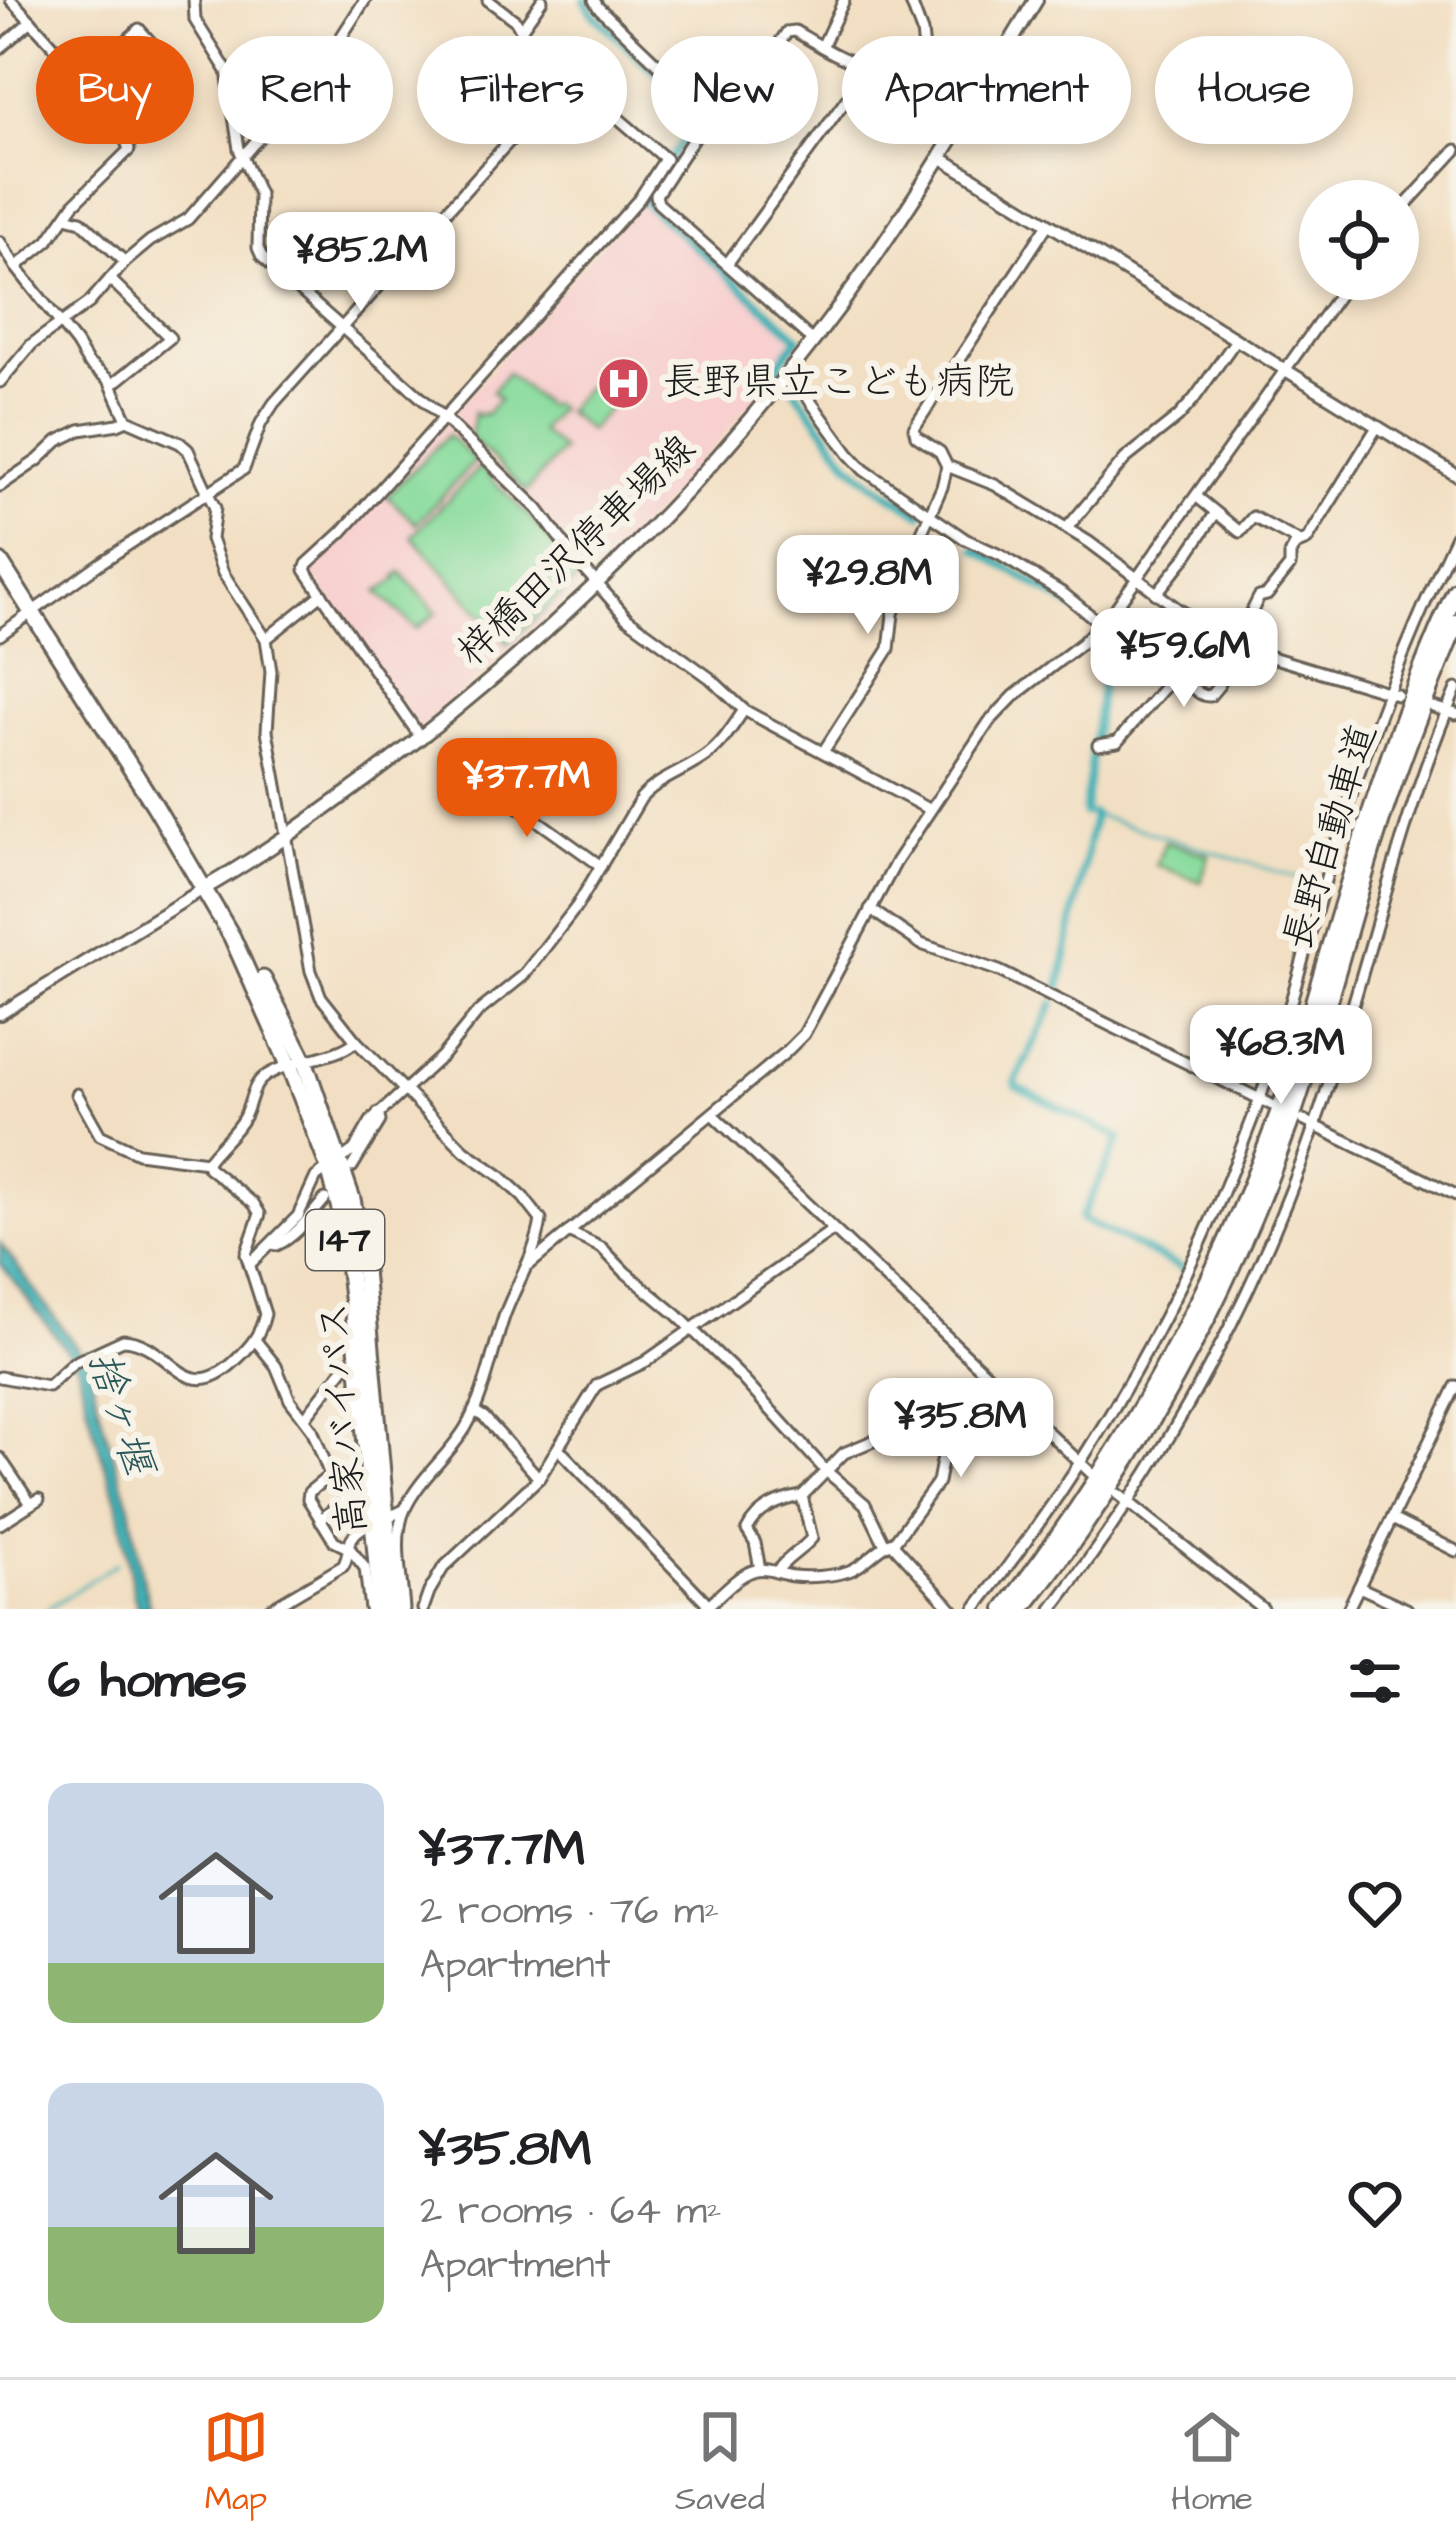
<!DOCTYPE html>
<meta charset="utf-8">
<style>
:root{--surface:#fff;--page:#f2f2f2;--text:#202124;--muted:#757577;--line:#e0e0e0;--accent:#ea580c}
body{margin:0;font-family:"Architects Daughter","Klee One",sans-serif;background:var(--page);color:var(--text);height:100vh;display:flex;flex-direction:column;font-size:45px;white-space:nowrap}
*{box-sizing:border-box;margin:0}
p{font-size:39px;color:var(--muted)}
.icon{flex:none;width:66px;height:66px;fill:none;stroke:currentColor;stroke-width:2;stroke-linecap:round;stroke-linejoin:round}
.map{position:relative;height:1609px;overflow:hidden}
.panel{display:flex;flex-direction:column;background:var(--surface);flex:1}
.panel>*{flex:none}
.top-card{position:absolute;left:36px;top:36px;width:1386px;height:108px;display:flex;gap:24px}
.tools{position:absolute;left:1299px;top:180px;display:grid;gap:24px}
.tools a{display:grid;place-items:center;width:120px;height:120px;border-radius:50%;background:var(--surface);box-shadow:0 6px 18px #0003;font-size:60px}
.price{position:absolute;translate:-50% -102px;padding:0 27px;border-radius:24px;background:#fff;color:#222;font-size:39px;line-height:78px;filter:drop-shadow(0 3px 6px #0008)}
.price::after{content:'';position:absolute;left:50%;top:72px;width:36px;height:27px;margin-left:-18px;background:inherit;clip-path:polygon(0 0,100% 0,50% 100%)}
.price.active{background:var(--accent);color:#fff}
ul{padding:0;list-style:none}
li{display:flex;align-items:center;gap:36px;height:300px;padding:0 48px}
li span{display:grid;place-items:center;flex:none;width:336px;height:240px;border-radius:24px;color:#555}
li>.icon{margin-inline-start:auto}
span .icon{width:144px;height:144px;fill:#fffc;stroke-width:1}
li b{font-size:51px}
h2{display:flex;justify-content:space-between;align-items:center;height:144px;padding:0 48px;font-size:51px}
.chip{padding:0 42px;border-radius:54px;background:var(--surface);box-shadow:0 6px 18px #0003;font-size:42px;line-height:108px}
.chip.active{background:var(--accent);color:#fff}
.tabs{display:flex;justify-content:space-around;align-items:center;height:168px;border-top:3px solid var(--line);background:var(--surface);font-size:33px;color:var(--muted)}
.tabs a{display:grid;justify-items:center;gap:6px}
.tabs .active{color:var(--accent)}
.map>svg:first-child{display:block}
.built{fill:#f7d0cf}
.green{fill:#88db9d;stroke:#527c5c;stroke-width:3}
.water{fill:#40b1b6;stroke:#2e6669;stroke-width:3}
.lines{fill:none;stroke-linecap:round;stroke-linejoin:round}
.stream{stroke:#40b1b6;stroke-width:3}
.canal{stroke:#40b1b6;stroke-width:8}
.minor-casing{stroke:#676056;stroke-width:15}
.tertiary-casing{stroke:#676056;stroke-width:16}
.secondary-casing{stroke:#676056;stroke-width:18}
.trunk-casing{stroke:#676056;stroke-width:21}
.motorway-casing{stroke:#676056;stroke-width:22}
.minor{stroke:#fff;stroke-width:9}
.tertiary{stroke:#fff;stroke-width:10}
.secondary{stroke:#fff;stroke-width:12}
.trunk{stroke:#fff;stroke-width:15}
.motorway{stroke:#fff;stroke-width:16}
.labels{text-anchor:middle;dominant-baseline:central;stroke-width:12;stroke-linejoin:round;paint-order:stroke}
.shield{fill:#f7f3e8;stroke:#5e5c59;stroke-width:3}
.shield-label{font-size:36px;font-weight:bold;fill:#1c1c1c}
.poi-label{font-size:39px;fill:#1c1c1c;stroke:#f7f3e8;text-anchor:start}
.street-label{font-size:39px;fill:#1c1c1c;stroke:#f7f3e8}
.water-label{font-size:42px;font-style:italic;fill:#2a585a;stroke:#f7f3e8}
</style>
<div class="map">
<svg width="1456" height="1609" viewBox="0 0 1456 1609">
<rect width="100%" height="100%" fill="#f7f3e8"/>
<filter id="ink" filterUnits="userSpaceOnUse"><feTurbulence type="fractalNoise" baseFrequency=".00833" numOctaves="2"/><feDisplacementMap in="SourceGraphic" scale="24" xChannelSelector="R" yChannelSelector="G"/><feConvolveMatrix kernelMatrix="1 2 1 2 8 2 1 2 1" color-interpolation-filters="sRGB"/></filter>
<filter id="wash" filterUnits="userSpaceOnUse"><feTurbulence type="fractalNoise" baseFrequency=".004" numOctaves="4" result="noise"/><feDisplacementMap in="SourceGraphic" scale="48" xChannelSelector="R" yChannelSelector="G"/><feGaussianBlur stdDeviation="2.7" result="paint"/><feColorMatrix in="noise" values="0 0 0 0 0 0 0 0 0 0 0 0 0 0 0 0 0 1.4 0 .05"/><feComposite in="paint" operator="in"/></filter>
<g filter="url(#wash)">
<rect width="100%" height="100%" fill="#f2dfc3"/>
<!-- built -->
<g class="built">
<polygon points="640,201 795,340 776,365 779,371 681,485 595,574 557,530 449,418"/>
<polygon points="441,424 446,424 537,512 575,566 586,576 586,582 511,650 422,728 417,728 310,572 310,567"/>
</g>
<!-- green -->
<g class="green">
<polygon points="507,373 546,406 551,403 558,409 540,431 562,450 526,492 470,437 474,412 478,416 482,413 485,415 499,399 492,392"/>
<polygon points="592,385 611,402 611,406 589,431 565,411 587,386"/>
<polygon points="448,435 475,461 416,524 387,496"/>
<polygon points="480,467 529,516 580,577 508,644 412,536"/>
<polygon points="401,572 437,613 416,629 378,592 397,579 396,576"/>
<polygon points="1165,842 1209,855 1201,882 1156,865"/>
</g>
<!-- water -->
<polygon class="water" points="0,1243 88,1363 104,1426 130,1507 140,1567 150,1609 138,1609 134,1595 117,1500 96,1438 77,1364 0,1263"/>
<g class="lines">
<!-- stream -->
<g class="stream">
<polyline points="1094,815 1317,884"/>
<polyline points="47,1609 117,1563"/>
</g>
<!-- canal -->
<g class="canal">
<polyline points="585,0 592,12 625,45 701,115 671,158"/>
<polyline points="666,165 643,201 698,249"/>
<polyline points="702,252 799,338 779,363 780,369"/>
<polyline points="791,384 849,463 875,485 921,514"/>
<polyline points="976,549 1081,612"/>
<polyline points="1084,813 1104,665 1099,632"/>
<polyline points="1088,844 1094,815 1092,814"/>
<polyline points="1073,920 1087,850"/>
<polyline points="1058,995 1072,926"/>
<polyline points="1030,1051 1053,1004"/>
<polyline points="1027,1058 1015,1082 1017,1087 1120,1138 1081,1219 1185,1270"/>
</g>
</g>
</g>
<g filter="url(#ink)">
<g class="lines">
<defs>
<g id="minor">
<path d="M11 0C36 26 123 121 129 150L74 204 48 241 16 267"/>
<polyline points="194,0 195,20 227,71 239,149 259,194 258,248 262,257 444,418 538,509 573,556 627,618 710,678 744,710 930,810"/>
<polyline points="488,0 516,21 527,40 666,159"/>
<polyline points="594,0 598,7 714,118"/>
<polyline points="910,0 922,32 925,59 938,73 975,101"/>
<polyline points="521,30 542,0"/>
<polyline points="822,47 844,0"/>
<polyline points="0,48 31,21"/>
<polyline points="78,77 118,49 139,29 165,58"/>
<polyline points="1398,213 1456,150"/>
<polyline points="66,217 81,221 125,262"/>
<polyline points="1048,224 914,428 916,436 940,452 947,466 995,485 1089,542 1178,609 1245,649 1397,695"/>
<path d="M0 242 16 267 76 343 88 363 109 380 127 420 180 443 188 450 215 508 211 539 223 573 266 639 271 671 267 731 311 971 321 997 356 1041 465 1151 499 1175 523 1197 541 1220C536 1254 517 1282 505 1314 492 1351 486 1392 466 1427 449 1456 419 1478 405 1509 392 1538 402 1578 404 1609"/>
<polyline points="727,264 870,67"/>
<polyline points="110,279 170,338 112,385"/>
<path d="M813 341 658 203 656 195 693 139 747 90 787 32 795 31C839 57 874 83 925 59"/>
<polyline points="789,372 849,454 864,470 965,539 1000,555 1064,594 1101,624"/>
<polyline points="0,382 32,344 89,303 125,262 150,241 188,219 325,62 365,0"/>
<polyline points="0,486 38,460 58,441 80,430 118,424 127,420"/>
<polyline points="1196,496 1240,532 1253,517 1300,542"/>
<polyline points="1067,528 1125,459 1178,417 1194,399 1236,340"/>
<polyline points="1156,594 1186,557 1215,514"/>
<polyline points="0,635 99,564 244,469 261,423 274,403 568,76"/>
<polyline points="266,639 322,594"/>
<polyline points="1433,707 1456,714"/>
<polyline points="421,738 305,570 307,564 342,532 639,199 665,159"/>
<path d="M1098 745 1117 742 1174 676C1188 679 1196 697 1210 696L1220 684 1230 662 1231 646 1240 635 1259 597 1267 595 1290 566V554L1295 545 1307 540 1377 427"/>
<polyline points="823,752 889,649 893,614 910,559 942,487 947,466"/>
<polyline points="478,778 601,866"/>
<polyline points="870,909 921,944 999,971 1272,1105"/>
<polyline points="77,1094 100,1135 138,1153 207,1162"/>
<polyline points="712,1114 1091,1473"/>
<polyline points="1303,1120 1456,1195"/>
<polyline points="352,1167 380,1121 378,1113"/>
<polyline points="568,1232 602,1248 625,1272 677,1315 738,1374 826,1471 865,1504 884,1543"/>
<path d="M272 1244 277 1245C297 1236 310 1216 325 1199"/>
<path d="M250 1264 298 1216 316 1177 354 1150 371 1121 442 1056 478 1012 523 976 577 906 641 798C659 778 686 771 707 755 723 743 733 726 744 710"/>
<polyline points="529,1265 785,1053 804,1034 896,862 989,722 1014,696 1082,643 1115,609 1350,279"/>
<polyline points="256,1341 276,1366 290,1400 312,1429 330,1475 309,1492 308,1499 334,1541 350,1549 365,1568 370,1609"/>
<path d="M0 1377 48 1386 73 1363 123 1340C171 1342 183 1409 234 1362 250 1347 260 1336 265 1314L246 1254 260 1214 254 1204 208 1167 207 1162C218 1146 235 1134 244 1117 252 1102 251 1084 267 1075 295 1058 334 1060 356 1041"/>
<polyline points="474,1411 484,1417 539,1478"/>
<polyline points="305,1418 346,1365 359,1362"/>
<polyline points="559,1449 709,1605"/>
<polyline points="0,1458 31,1504"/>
<polyline points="1118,1494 1263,1609"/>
<polyline points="802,1496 844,1453 892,1433 904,1431 922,1441 948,1430"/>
<polyline points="1392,1519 1456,1551"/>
<polyline points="320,1520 351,1495 330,1475"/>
<polyline points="0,1524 39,1499"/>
<polyline points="892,1543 952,1609"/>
<path d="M760 1569 755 1543 747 1530C758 1508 779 1500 802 1496L812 1538C801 1551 786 1558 776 1572"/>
<polyline points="1359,1587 1407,1609"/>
<path d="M270 1609 343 1566C349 1557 347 1547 352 1538 360 1523 390 1518 404 1510"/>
<polyline points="423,1609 429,1592 443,1568 539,1478 597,1385 645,1362 833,1230"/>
<path d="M704 1609C719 1597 737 1574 756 1570 769 1567 781 1575 793 1576 810 1578 834 1576 849 1571 868 1564 878 1546 895 1541L938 1482 948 1430 992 1381"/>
<path d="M975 1609C1096 1456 1187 1295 1255 1112 1290 1018 1312 919 1342 824 1373 725 1411 630 1456 536"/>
<path d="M1052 1609C1165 1462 1256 1297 1316 1122 1366 979 1396 829 1456 689"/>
<polyline points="1348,1609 1456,1386"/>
</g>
<g id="tertiary">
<polyline points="940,157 1456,475"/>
<polyline points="0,1014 203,889"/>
</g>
<path id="secondary" d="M203 889C261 856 316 816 369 777 547 644 706 486 839 307 911 209 973 104 1036 0"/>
<g id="trunk">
<polyline points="0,562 155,806 232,937 289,1065 329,1168 343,1220 354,1314 381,1609"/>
<polyline points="263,979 304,1060 352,1199 363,1258 394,1609"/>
</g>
<g id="motorway">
<path d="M1005 1609C1131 1447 1228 1268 1293 1073 1342 910 1384 746 1456 591"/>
<path d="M1021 1609C1137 1465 1227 1298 1289 1124 1321 1033 1345 938 1373 845 1396 770 1425 696 1456 623"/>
</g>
</defs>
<!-- minor casing -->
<use href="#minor" class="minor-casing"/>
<!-- tertiary casing -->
<use href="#tertiary" class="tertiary-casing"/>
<!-- secondary casing -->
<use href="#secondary" class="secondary-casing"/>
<!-- trunk casing -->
<use href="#trunk" class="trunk-casing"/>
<!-- motorway casing -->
<use href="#motorway" class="motorway-casing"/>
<!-- minor -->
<use href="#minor" class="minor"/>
<!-- tertiary -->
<use href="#tertiary" class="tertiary"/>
<!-- secondary -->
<use href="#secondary" class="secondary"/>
<!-- trunk -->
<use href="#trunk" class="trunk"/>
<!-- motorway -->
<use href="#motorway" class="motorway"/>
</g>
</g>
<!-- icons -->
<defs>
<symbol id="hospital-disc" viewBox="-11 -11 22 22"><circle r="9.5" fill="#d1495b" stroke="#f7f3e8"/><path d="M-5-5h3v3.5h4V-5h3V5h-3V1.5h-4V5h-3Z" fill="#fff"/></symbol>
</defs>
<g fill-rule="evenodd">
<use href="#hospital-disc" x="594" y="354" width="59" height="59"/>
</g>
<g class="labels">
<!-- shield labels -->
<rect class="shield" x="306" y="1210" width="78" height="60" rx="9"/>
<g class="shield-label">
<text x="345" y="1240">147</text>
</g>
<!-- poi labels -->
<g class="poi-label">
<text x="663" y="383">長野県立こども病院</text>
</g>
<!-- street labels -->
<g class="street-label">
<text transform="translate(577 551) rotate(-44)">梓橋田沢停車場線</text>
<text transform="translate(1331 837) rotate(-73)">長野自動車道</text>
<text transform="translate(344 1418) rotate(-95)">高家バイパス</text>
</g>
<!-- water labels -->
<g class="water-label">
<text transform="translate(120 1413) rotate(72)">捨ヶ堰</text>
</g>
</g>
</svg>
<div class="tools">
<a><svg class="icon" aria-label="locate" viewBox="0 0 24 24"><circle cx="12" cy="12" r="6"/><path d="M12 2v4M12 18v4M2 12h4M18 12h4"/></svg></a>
</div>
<b class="price" style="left:361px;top:314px">¥85.2M</b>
<b class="price" style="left:868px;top:637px">¥29.8M</b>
<b class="price" style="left:1184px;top:710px">¥59.6M</b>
<b class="price active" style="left:527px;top:840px">¥37.7M</b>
<b class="price" style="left:1281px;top:1107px">¥68.3M</b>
<b class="price" style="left:961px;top:1480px">¥35.8M</b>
<div class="top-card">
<a class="chip active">Buy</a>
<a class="chip">Rent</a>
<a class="chip">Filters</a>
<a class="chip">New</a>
<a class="chip">Apartment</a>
<a class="chip">House</a>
</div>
</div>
<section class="panel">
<h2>6 homes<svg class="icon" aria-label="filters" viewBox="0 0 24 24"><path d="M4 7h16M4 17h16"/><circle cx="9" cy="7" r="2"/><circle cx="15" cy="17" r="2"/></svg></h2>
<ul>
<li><span style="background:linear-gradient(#c9d6e8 75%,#8fb573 0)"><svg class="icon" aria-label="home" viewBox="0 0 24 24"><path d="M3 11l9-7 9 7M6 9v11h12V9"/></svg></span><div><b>¥37.7M</b><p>2 rooms · 76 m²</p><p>Apartment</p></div><svg class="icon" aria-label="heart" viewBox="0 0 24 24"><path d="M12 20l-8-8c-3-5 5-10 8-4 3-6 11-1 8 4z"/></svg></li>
<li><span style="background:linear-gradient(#c9d6e8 60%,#8fb573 0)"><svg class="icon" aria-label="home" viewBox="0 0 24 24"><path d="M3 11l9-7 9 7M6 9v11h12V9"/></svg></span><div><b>¥35.8M</b><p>2 rooms · 64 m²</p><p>Apartment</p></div><svg class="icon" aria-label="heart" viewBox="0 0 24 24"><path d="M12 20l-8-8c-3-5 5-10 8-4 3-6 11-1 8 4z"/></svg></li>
</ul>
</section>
<nav class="tabs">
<a class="active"><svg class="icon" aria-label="map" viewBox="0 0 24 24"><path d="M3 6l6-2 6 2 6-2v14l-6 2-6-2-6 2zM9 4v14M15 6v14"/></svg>Map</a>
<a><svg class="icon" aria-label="saved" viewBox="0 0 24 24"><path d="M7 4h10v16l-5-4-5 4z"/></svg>Saved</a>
<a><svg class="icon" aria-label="home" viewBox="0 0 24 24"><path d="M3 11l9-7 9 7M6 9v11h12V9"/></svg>Home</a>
</nav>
